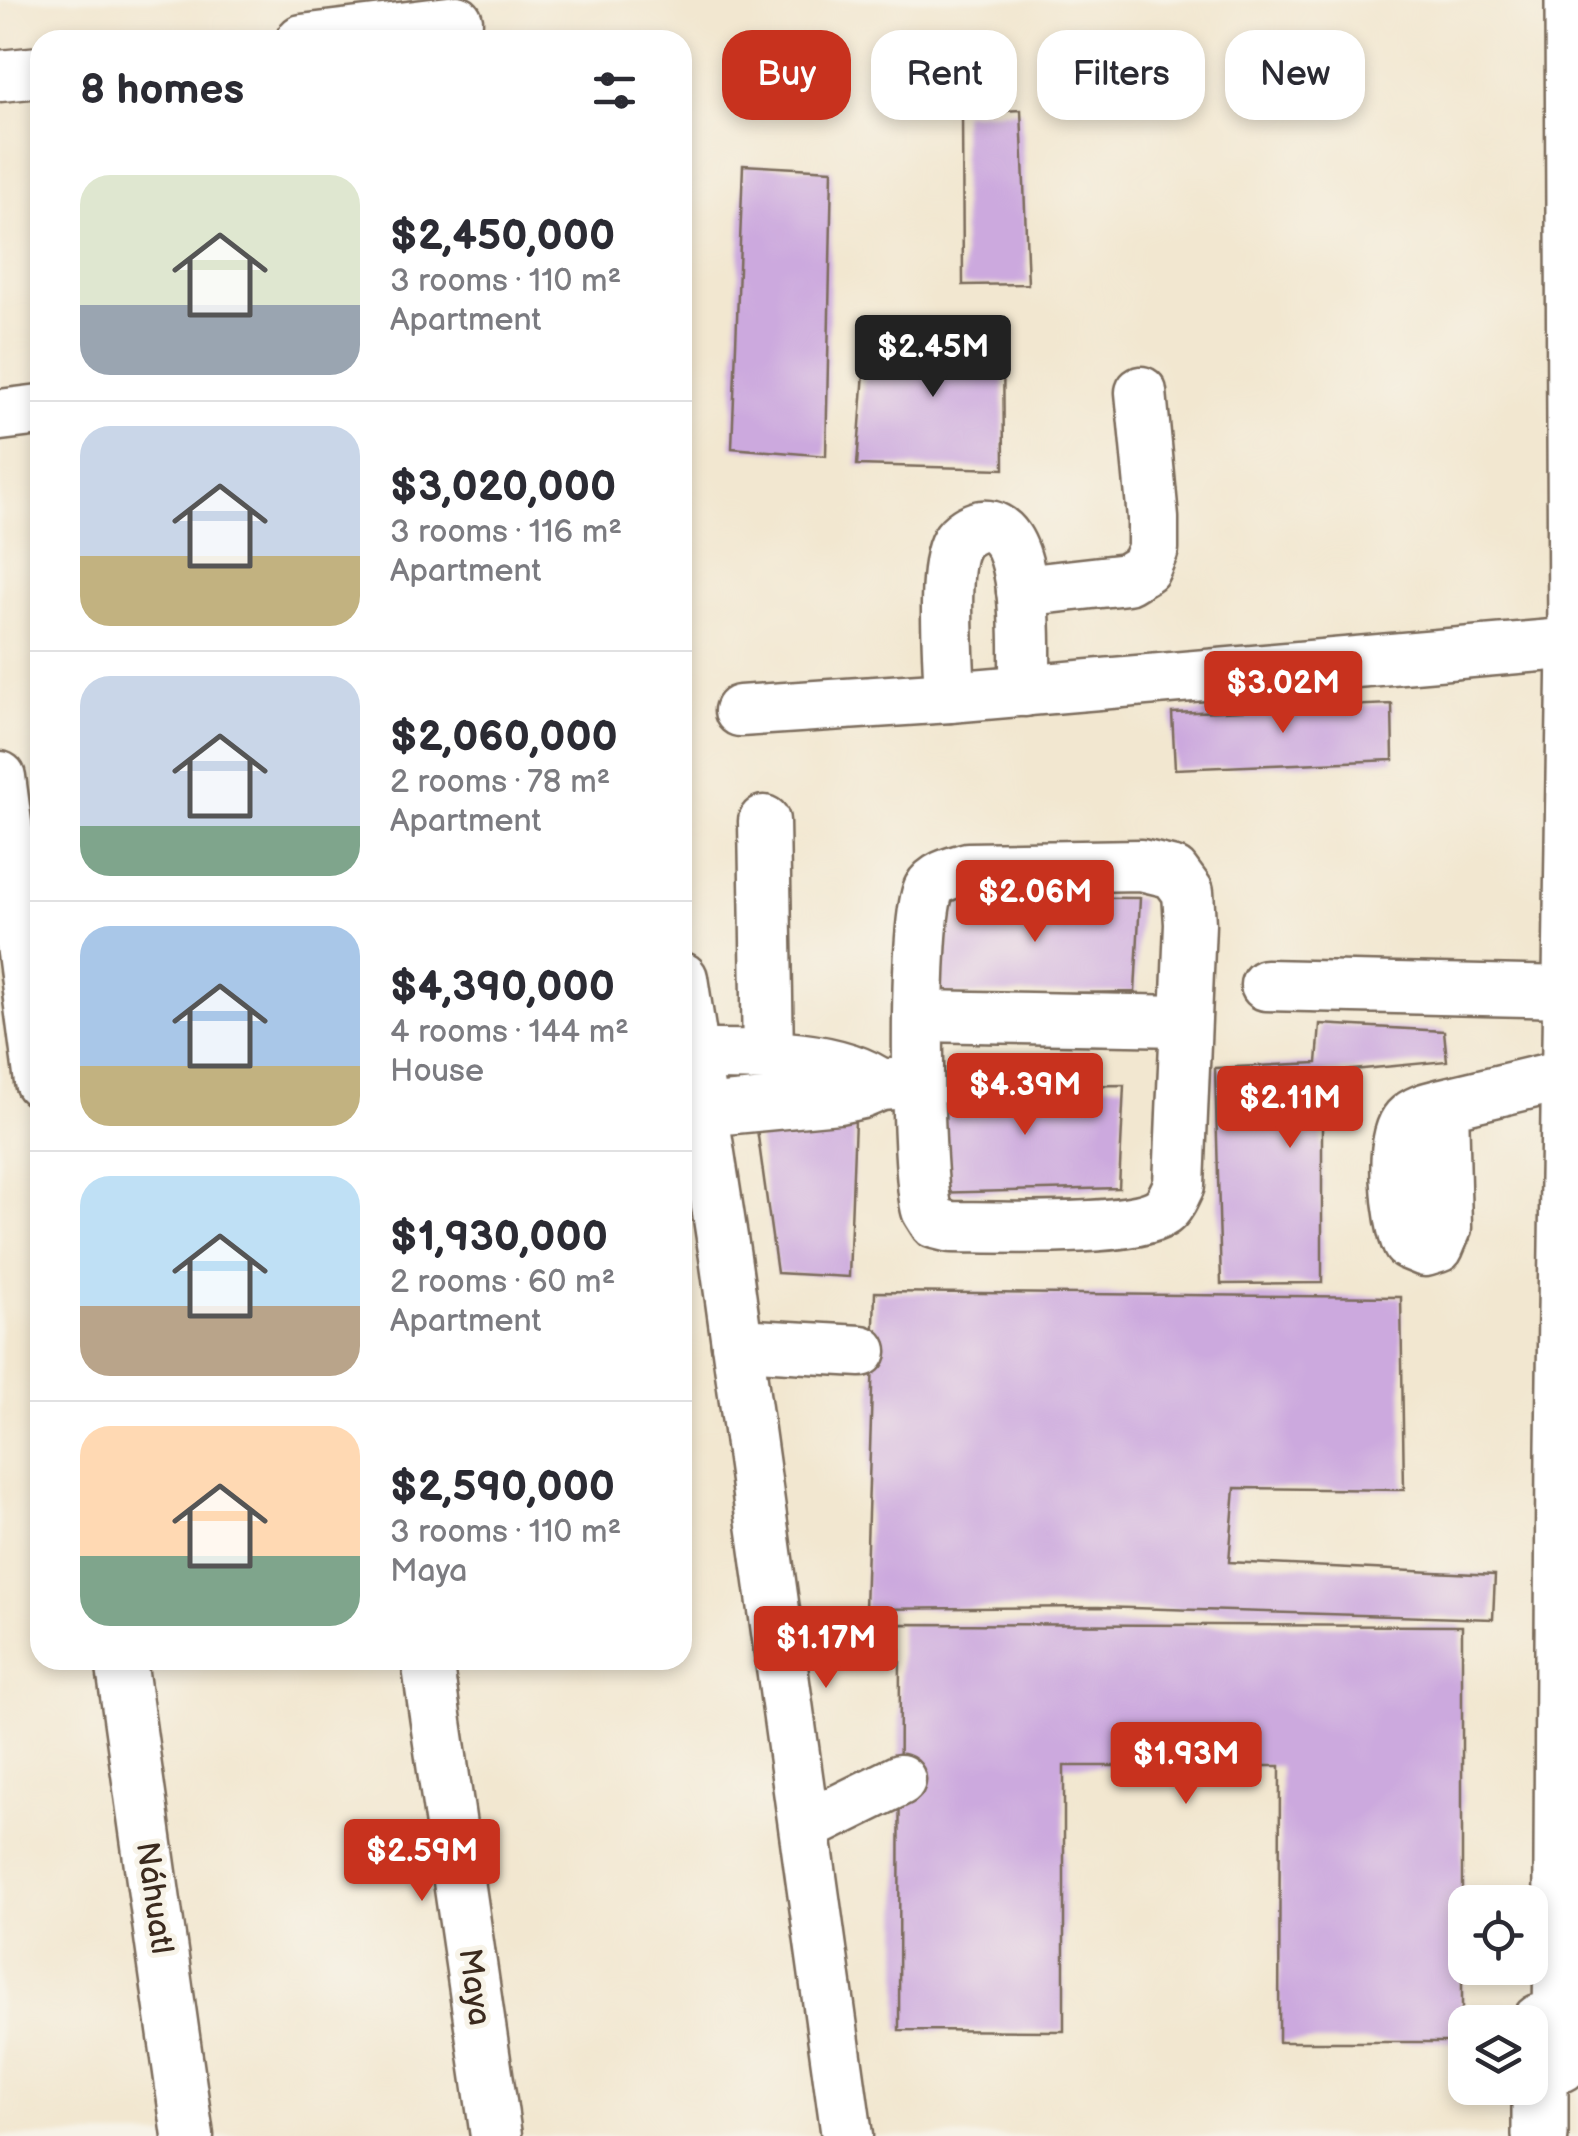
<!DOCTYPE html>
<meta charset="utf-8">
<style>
:root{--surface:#fff;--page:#f7f7f7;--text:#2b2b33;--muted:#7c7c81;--line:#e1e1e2;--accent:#c8321e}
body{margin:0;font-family:"Balsamiq Sans",sans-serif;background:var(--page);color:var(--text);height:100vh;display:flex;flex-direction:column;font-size:38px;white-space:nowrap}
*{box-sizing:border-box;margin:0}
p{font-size:32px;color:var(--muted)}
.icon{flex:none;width:55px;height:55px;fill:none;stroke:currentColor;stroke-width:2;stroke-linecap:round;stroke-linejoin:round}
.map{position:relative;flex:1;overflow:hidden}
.side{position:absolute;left:30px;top:30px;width:662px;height:1640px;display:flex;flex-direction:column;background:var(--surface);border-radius:30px;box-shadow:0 5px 15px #0003}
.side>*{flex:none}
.top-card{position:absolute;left:722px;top:30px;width:705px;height:90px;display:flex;gap:20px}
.tools{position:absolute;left:1448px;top:1885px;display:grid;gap:20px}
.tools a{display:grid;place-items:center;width:100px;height:100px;border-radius:20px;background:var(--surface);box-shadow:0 5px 15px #0003;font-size:50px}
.price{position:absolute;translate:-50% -85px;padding:0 22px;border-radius:10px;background:var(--accent);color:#fff;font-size:32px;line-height:65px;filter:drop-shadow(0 2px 5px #0008)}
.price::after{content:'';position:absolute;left:50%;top:60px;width:30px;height:22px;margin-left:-15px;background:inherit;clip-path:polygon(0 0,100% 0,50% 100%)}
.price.selected{background:#222;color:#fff}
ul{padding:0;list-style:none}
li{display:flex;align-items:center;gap:30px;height:250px;padding:0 50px}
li+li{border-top:2px solid var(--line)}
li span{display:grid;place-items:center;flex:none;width:280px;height:200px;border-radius:30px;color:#555}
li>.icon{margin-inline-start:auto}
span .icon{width:120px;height:120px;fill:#fffc;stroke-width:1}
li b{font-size:42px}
h2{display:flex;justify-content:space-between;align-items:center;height:120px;padding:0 50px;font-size:42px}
.pill{padding:0 35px;border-radius:30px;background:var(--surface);box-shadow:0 5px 15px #0003;font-size:35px;line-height:90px}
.pill.selected{background:var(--accent);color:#fff}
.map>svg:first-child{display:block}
.building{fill:#cca9de}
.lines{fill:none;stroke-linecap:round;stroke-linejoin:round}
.minor-casing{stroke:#7b6c5c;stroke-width:55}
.major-casing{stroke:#7b6c5c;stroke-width:60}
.minor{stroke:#fff;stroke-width:50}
.major{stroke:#fff;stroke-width:55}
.labels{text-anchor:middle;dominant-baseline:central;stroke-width:10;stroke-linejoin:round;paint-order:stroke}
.street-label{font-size:32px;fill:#3b2a1e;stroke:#f7f3e8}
</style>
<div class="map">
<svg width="1578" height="2136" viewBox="0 0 1578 2136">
<rect width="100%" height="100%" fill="#f7f3e8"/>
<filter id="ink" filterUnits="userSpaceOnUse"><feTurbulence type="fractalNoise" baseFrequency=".01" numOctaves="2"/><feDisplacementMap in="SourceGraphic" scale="20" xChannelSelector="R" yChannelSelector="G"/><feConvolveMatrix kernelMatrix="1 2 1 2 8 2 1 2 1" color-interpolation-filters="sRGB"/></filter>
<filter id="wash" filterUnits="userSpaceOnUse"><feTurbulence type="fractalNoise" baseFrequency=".0048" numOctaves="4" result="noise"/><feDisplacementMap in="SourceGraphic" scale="40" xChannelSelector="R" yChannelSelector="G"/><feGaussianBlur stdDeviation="2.25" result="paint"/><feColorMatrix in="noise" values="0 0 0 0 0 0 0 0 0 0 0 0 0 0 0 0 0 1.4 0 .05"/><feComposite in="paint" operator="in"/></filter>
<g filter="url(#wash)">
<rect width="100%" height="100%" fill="#f2e7d0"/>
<g id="blocks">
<!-- building -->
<g class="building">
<polygon points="1021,110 1028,284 963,285 962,113"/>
<polygon points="743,165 832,170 826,456 732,448"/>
<polygon points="1003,331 1004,469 857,465 867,332"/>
<polygon points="1392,704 1393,760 1175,769 1172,713"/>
<polygon points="931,897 1140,898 1135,992 936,995"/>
<polygon points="1320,1024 1444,1031 1447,1061 1322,1073 1322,1283 1221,1284 1215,1068 1317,1063"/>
<polygon points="1124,1085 1119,1188 931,1193 928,1087"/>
<polygon points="855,1120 849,1277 777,1273 756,1122"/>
<polygon points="875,1292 1401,1297 1404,1490 1235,1488 1229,1562 1495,1575 1493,1619 1098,1607 865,1609"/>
<polygon points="900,1624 1462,1626 1462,2042 1279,2042 1280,1766 1064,1766 1064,2031 899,2030"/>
</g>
</g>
</g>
<g filter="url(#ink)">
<use href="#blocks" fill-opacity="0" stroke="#7b6c5c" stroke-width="2.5"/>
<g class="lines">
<defs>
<g id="minor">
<polyline points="302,40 457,21"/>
<polyline points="0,76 40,72"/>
<polyline points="0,415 40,410"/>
<polyline points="1022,591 1127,579 1145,568 1153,549 1153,518 1141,392"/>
<path d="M950 697C949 664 941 568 956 543 961 534 972 528 981 526 1034 520 1024 656 1025 691"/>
<polyline points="740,711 950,697 1576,643"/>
<polyline points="0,777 40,1082"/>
<polyline points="764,821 768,1056"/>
<path d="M1141 865 1174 873 1188 892 1190 924 1179 1185C1175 1193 1170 1206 1163 1211 1133 1233 992 1227 951 1227L935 1223C934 1221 928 1212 927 1210 916 1174 913 917 929 889 936 876 955 872 968 868Z"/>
<polyline points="682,978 725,1257 847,2136"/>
<polyline points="1266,985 1571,992"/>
<polyline points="919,1016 1184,1021"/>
<path d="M694 1055C749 1055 836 1052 881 1085"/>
<path d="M1443 1104 1446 1228 1438 1247 1425 1251 1408 1244C1397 1221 1389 1140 1407 1120 1416 1110 1431 1107 1443 1104L1568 1074"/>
<polyline points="703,1111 838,1098 862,1093 881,1085 918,1082"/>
<polyline points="737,1344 861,1351"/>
<polyline points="121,1660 188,2136"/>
<polyline points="427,1660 496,2136"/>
<polyline points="805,1827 900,1780"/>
</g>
<g id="major">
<polyline points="1540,2022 1540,2136"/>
<polyline points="1561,2064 1564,1447 1576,643 1573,0"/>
</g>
</defs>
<!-- minor casing -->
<use href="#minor" class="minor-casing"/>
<!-- major casing -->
<use href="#major" class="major-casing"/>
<!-- minor -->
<use href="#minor" class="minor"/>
<!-- major -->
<use href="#major" class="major"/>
</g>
</g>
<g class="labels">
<!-- street labels -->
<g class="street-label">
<text transform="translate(154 1898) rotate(82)">Náhuatl</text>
<text transform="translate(474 1987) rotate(82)">Maya</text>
</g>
</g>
</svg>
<div class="tools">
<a><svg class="icon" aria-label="locate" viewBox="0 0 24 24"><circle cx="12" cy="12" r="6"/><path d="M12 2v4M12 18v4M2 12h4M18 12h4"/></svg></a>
<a><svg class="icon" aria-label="layers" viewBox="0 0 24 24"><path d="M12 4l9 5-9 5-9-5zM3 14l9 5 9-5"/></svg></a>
</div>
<b class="price selected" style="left:933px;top:400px">$2.45M</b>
<b class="price" style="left:1283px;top:736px">$3.02M</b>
<b class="price" style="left:1035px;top:945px">$2.06M</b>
<b class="price" style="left:1025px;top:1138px">$4.39M</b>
<b class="price" style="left:1290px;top:1151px">$2.11M</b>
<b class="price" style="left:826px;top:1691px">$1.17M</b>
<b class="price" style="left:1186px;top:1807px">$1.93M</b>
<b class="price" style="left:422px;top:1904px">$2.59M</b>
<div class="top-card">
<a class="pill selected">Buy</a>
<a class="pill">Rent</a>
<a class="pill">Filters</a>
<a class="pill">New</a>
</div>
<section class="side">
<h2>8 homes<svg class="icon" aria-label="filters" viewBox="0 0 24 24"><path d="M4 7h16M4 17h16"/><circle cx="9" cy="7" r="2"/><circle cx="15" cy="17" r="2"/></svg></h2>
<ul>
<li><span style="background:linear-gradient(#dfe7d0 65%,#9aa5b1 0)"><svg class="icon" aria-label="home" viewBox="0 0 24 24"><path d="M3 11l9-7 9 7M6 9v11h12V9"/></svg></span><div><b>$2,450,000</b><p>3 rooms · 110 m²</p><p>Apartment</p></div></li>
<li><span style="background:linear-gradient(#c9d6e8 65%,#c2b280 0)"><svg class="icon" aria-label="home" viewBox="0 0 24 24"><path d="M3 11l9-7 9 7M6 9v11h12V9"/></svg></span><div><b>$3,020,000</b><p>3 rooms · 116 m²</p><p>Apartment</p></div></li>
<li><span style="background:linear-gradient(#c9d6e8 75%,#7fa58c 0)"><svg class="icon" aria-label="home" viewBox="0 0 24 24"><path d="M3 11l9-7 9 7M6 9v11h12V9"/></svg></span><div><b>$2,060,000</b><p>2 rooms · 78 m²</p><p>Apartment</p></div></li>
<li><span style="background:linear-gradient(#a9c7e8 70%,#c2b280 0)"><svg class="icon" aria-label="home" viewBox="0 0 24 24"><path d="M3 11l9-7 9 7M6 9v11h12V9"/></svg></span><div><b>$4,390,000</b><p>4 rooms · 144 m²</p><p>House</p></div></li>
<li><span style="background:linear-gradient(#bfe0f5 65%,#b9a48a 0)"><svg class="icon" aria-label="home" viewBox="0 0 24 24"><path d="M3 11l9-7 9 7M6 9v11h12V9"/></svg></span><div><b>$1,930,000</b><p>2 rooms · 60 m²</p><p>Apartment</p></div></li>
<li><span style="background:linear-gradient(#ffd9b3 65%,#7fa58c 0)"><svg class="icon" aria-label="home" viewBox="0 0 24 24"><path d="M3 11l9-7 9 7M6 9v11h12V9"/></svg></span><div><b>$2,590,000</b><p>3 rooms · 110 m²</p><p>Maya</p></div></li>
</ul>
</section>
</div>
